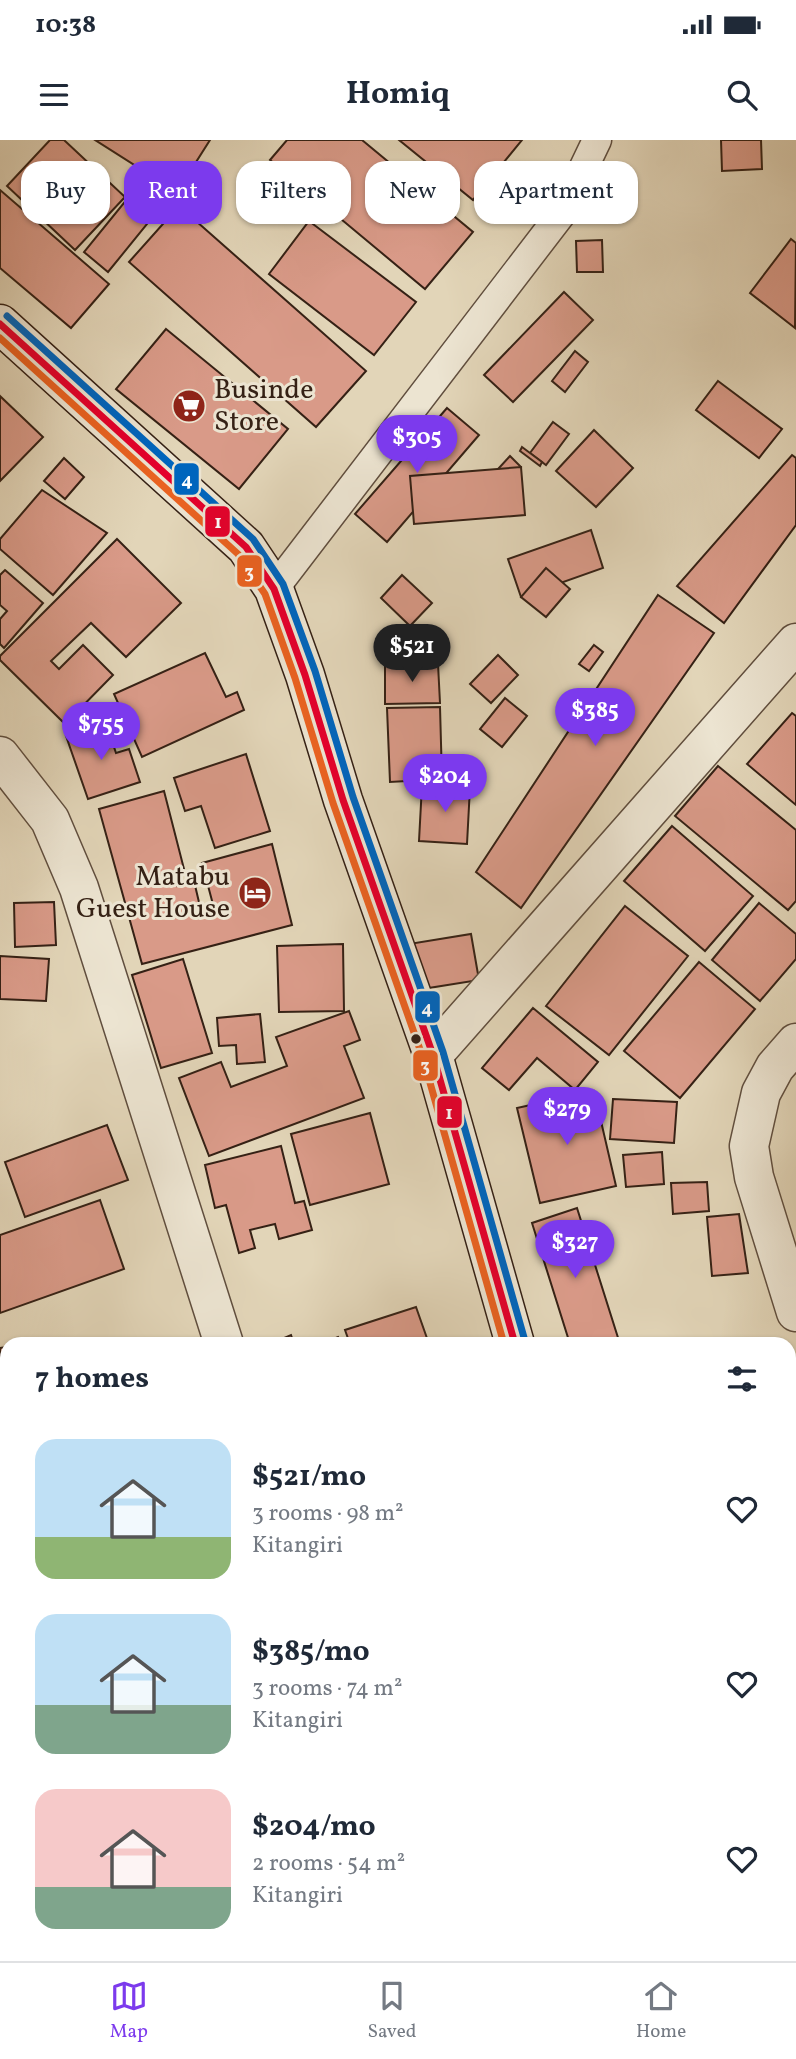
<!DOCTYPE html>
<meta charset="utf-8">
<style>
:root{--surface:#fff;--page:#f2f2f3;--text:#1f2937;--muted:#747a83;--line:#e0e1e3;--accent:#7c3aed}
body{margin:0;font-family:Vollkorn,serif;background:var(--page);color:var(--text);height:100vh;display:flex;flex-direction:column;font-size:26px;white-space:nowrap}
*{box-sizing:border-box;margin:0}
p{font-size:23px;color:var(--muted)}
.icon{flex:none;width:38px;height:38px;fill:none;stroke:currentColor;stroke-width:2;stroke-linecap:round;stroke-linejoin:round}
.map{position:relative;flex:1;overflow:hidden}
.panel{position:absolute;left:0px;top:1197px;width:796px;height:625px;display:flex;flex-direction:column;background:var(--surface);border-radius:21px 21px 0 0;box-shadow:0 2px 5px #0004}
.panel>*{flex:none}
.guide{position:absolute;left:21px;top:21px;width:754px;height:63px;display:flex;gap:14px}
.price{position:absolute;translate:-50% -60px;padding:0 16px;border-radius:24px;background:var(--accent);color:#fff;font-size:23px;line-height:46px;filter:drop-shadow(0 2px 4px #0008)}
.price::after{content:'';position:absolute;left:50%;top:42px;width:21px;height:16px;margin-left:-10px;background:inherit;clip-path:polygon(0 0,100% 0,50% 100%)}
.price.selected{background:#222;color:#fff}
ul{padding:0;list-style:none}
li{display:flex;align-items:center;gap:21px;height:175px;padding:0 35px}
li span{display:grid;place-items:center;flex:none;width:196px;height:140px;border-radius:21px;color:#555}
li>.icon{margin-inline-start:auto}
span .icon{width:84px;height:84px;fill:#fffc;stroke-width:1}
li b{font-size:30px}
h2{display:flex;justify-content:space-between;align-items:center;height:84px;padding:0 35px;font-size:30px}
.tag{padding:0 24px;border-radius:21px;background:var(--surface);box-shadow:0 2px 5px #0004;font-size:24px;line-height:63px}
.tag.selected{background:var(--accent);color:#fff}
.status{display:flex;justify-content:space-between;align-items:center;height:49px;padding:0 35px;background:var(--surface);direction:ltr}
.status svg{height:19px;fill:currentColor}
header{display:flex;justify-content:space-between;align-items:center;height:91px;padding:0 35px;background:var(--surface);font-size:32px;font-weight:700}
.dock{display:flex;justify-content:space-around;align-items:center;height:98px;border-top:2px solid var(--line);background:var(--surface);font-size:19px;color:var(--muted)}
.dock a{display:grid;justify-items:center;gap:4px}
.dock .selected{color:var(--accent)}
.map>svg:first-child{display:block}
.building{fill:#d99a88;stroke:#352115;stroke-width:2}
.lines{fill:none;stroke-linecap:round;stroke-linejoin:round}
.lane-casing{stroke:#604e3e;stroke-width:31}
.street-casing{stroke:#604e3e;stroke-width:41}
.secondary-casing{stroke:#352115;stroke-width:41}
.lane{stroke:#ece4d1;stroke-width:28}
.street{stroke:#ece4d1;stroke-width:38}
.secondary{stroke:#ece4d1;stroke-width:38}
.bus-1-casing{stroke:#ece4d1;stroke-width:12}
.bus-2-casing{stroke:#ece4d1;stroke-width:12}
.bus-3-casing{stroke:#ece4d1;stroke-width:12}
.bus-1{stroke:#e4002b;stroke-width:7}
.bus-2{stroke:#e96221;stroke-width:7}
.bus-3{stroke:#0065bd;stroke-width:7}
.bus-dot{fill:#352115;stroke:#ece4d1;stroke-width:2.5}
.labels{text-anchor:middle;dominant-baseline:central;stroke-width:6;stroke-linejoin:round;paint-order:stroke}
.poi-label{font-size:28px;fill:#352115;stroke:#ece4d1;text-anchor:start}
.line-badge{stroke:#ece4d1;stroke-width:2.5}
.badge-label{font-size:19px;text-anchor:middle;font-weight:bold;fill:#fff}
</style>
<div class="status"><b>10:38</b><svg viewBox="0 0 49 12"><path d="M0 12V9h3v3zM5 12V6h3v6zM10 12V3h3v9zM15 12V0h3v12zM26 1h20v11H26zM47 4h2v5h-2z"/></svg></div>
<header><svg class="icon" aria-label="menu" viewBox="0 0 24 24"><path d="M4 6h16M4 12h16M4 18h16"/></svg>Homiq<svg class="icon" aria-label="search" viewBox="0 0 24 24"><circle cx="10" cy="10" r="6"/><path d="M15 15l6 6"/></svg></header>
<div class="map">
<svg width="796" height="1821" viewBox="0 0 796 1821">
<rect width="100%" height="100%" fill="#e2d5b8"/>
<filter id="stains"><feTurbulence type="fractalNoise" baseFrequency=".00286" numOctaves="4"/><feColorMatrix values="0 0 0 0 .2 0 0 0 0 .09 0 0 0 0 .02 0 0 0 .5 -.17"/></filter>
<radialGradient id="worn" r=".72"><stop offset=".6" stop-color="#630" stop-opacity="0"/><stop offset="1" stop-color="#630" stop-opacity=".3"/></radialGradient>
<!-- building -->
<g class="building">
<polygon points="50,0 64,0 125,57 75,110 7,46"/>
<polygon points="95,0 210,0 177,52"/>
<polygon points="287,0 362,0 473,92 425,149 270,20"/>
<polygon points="399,0 522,0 473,60"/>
<polygon points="721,0 761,0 762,29 722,31"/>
<polygon points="0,50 109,144 71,188 0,128"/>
<polygon points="132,53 156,73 108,132 84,112"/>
<polygon points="179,66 366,231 316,287 129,122"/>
<polygon points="309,81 416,162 374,215 269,134"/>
<polygon points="791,99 796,103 795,188 750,153"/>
<polygon points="602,100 603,132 577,132 576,101"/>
<polygon points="564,152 593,180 513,262 484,235"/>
<polygon points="166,189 288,289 239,349 116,249"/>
<polygon points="575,211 588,222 565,252 552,241"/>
<polygon points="718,241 782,289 759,318 696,270"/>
<polygon points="0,256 43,297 0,341"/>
<polygon points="447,268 479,295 387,402 355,374"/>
<polygon points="553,282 569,294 546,325 530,313"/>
<polygon points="594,290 633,328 596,367 556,331"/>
<polygon points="522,307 542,322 540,326 520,311"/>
<polygon points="792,315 796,318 796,385 724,483 677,446"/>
<polygon points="510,316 521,327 499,350 488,340"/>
<polygon points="64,318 84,337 65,359 44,341"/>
<polygon points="521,327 525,375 414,384 410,336"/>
<polygon points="42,350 107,393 53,455 0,409 0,399"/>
<polygon points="591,390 603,428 521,457 508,419"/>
<polygon points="117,399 181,463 126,517 91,483 51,521 59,529 83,505 113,535 65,584 0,520 0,516"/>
<polygon points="546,428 570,449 546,477 521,457"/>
<polygon points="5,430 43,463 4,508 0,504 0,479 7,471 0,465 0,435"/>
<polygon points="402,435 432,463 410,486 381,458"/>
<polygon points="658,455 714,493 521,768 476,732"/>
<polygon points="594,505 603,512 589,531 579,524"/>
<polygon points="205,513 226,557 237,552 244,570 142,617 114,554"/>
<polygon points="498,515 518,535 491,563 470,544"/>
<polygon points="438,524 440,563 385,564 385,526"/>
<polygon points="505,558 527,576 502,607 480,589"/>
<polygon points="440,567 442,639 390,642 387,568"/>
<polygon points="792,573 796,576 796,665 747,624"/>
<polygon points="106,583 116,613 129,609 140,642 88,659 66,596"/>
<polygon points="246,614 270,691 215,708 201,666 185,671 174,638"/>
<polygon points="718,626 796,690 796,761 788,770 675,676"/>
<polygon points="422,645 470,647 467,704 419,701"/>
<polygon points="164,651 184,729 173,732 177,746 194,741 202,775 215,772 202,723 272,704 292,785 142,824 99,669"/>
<polygon points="672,686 753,756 705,811 624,741"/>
<polygon points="54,762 56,805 15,807 14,763"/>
<polygon points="759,763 796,794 796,819 760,861 712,820"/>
<polygon points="625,766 688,816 609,915 546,866"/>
<polygon points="471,794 479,840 416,850 409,804"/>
<polygon points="343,804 344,871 279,872 277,806"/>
<polygon points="0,816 49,819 46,861 0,859"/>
<polygon points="183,819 212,913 161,928 132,835"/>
<polygon points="699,822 755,869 680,958 624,911"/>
<polygon points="533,868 598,922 575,950 537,918 509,950 482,928"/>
<polygon points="349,871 360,900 344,906 364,958 209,1016 179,938 221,922 231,947 287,926 276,897"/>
<polygon points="260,874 265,922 237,924 236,905 219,906 217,878"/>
<polygon points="594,951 616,1046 540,1063 517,968"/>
<polygon points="613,959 677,962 674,1003 610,999"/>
<polygon points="370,973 389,1044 310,1065 291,994"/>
<polygon points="107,985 128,1040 25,1077 5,1022"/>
<polygon points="281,1006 295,1063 304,1061 312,1090 279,1099 275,1084 250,1090 255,1108 239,1113 226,1065 215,1068 205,1025"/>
<polygon points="662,1012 664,1044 626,1047 623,1015"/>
<polygon points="707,1042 709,1071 673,1074 671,1043"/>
<polygon points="100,1060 124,1129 0,1173 0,1095"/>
<polygon points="577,1068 620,1204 570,1204 532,1083"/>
<polygon points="739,1074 748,1133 712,1136 707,1077"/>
<polygon points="416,1167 429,1204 350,1204 345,1190"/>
<polygon points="291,1195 294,1204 270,1204"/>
<polygon points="338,1197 341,1204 321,1204"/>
<polygon points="7,1207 7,1305 0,1281 0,1208"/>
<polygon points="796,1397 796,1458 791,1441 789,1442 789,1399"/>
<polygon points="796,1495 796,1541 789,1543 789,1497"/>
<rect x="0" y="1567" width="7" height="99"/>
<polygon points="789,1740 796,1740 796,1821 715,1821 715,1815 789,1815"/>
<polygon points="0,1814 65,1815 65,1821 0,1821"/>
<rect x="110" y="1815" width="44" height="6"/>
<polygon points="224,1815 325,1815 314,1815 314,1821 224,1821"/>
<polygon points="384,1815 439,1815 439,1821 385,1821"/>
<polygon points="496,1815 564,1815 564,1821 497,1821"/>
</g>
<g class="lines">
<defs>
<polyline id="lane" points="274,449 562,73 597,0"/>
<g id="street">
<polyline points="0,616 50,680 79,748 224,1204"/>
<polyline points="796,903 775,927 761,953 749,1006 754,1037 796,1172"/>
<polyline points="433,915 796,503"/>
<polyline points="789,1673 796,1672"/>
<polyline points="369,1821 369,1815"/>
</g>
<g id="secondary">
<polyline points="0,184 246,407 274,449 305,535 343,660 433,915 515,1204"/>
<polyline points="653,1815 653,1821"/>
</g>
</defs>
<!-- lane casing -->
<use href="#lane" class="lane-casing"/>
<!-- street casing -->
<use href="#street" class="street-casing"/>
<!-- secondary casing -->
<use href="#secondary" class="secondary-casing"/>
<!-- lane -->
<use href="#lane" class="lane"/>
<!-- street -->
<use href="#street" class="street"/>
<!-- secondary -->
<use href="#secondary" class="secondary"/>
<defs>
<polyline id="bus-1" points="0,184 246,407 274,449 305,535 343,660 433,915 515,1204"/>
<polyline id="bus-2" points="0,198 238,414 265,454 295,538 333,663 423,918 504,1204"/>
<polyline id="bus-3" points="7,176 253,399 283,444 315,531 353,657 443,912 525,1201"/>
</defs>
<!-- bus-1 casing -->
<use href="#bus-1" class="bus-1-casing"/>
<!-- bus-2 casing -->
<use href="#bus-2" class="bus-2-casing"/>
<!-- bus-3 casing -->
<use href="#bus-3" class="bus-3-casing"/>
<!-- bus-1 -->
<use href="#bus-1" class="bus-1"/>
<!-- bus-2 -->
<use href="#bus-2" class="bus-2"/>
<!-- bus-3 -->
<use href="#bus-3" class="bus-3"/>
</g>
<!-- icons -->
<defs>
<symbol id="supermarket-disc" viewBox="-11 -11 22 22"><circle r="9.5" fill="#8f2418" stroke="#ece4d1"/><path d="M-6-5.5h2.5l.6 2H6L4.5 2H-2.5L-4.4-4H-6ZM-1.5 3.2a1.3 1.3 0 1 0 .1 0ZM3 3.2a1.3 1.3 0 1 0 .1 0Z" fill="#fff"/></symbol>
<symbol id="hotel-disc" viewBox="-11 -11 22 22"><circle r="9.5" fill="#8f2418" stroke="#ece4d1"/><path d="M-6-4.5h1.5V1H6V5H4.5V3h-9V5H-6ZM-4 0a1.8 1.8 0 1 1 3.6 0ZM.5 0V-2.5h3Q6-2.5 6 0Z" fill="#fff"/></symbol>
</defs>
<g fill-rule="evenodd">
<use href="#supermarket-disc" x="170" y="247" width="38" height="38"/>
<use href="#hotel-disc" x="236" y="734" width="38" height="38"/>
</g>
<!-- markers -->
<circle class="bus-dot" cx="416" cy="899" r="6"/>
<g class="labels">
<!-- poi labels -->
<g class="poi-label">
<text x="214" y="250">Businde<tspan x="214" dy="32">Store</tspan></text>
<text x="230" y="737" text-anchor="end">Matabu<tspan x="230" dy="32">Guest House</tspan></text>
</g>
</g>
<g class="line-badge">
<rect x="173" y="322" width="27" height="34" rx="7" fill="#0065bd"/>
<rect x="204" y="365" width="27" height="33" rx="7" fill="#e4002b"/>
<rect x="236" y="414" width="27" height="34" rx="7" fill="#e96221"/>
<rect x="414" y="850" width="27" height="34" rx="7" fill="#0065bd"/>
<rect x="412" y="909" width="27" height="33" rx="7" fill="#e96221"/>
<rect x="436" y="955" width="27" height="34" rx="7" fill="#e4002b"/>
</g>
<g class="badge-label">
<text x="187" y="346">4</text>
<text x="218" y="388">1</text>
<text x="249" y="438">3</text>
<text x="427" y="874">4</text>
<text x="425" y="932">3</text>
<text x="449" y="979">1</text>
</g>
<rect width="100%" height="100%" filter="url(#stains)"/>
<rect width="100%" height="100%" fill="url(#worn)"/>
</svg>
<b class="price" style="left:417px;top:335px">$305</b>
<b class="price selected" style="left:412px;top:544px">$521</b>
<b class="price" style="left:595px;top:608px">$385</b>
<b class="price" style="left:101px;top:622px">$755</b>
<b class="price" style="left:445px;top:674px">$204</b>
<b class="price" style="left:567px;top:1007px">$279</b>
<b class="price" style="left:575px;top:1140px">$327</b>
<div class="guide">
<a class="tag">Buy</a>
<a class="tag selected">Rent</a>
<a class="tag">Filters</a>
<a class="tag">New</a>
<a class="tag">Apartment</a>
</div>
<section class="panel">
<h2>7 homes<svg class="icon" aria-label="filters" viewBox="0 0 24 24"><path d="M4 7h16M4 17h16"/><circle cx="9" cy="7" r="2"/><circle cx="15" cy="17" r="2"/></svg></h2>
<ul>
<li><span style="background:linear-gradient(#bfe0f5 70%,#8fb573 0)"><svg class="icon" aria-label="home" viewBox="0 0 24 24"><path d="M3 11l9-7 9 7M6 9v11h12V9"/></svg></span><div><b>$521/mo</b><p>3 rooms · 98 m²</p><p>Kitangiri</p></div><svg class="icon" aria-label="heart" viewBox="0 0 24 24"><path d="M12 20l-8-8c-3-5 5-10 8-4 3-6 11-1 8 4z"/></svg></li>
<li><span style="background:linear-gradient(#bfe0f5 65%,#7fa58c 0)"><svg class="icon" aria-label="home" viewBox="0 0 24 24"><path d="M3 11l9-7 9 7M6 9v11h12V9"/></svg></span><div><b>$385/mo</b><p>3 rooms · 74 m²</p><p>Kitangiri</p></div><svg class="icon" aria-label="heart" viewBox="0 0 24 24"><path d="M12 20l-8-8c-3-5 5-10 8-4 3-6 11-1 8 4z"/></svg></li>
<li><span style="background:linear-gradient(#f6c9c9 70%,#7fa58c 0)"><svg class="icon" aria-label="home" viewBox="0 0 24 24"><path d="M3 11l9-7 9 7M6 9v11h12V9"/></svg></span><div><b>$204/mo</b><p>2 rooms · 54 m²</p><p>Kitangiri</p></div><svg class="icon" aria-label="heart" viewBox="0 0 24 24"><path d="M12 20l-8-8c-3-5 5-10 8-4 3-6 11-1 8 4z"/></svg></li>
</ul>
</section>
</div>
<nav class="dock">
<a class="selected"><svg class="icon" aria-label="map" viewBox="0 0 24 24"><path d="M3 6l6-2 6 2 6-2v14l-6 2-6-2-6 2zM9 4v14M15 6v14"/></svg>Map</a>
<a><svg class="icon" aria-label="saved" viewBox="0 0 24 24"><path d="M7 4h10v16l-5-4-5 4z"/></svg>Saved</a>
<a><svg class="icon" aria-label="home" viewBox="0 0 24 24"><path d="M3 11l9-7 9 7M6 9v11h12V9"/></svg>Home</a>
</nav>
